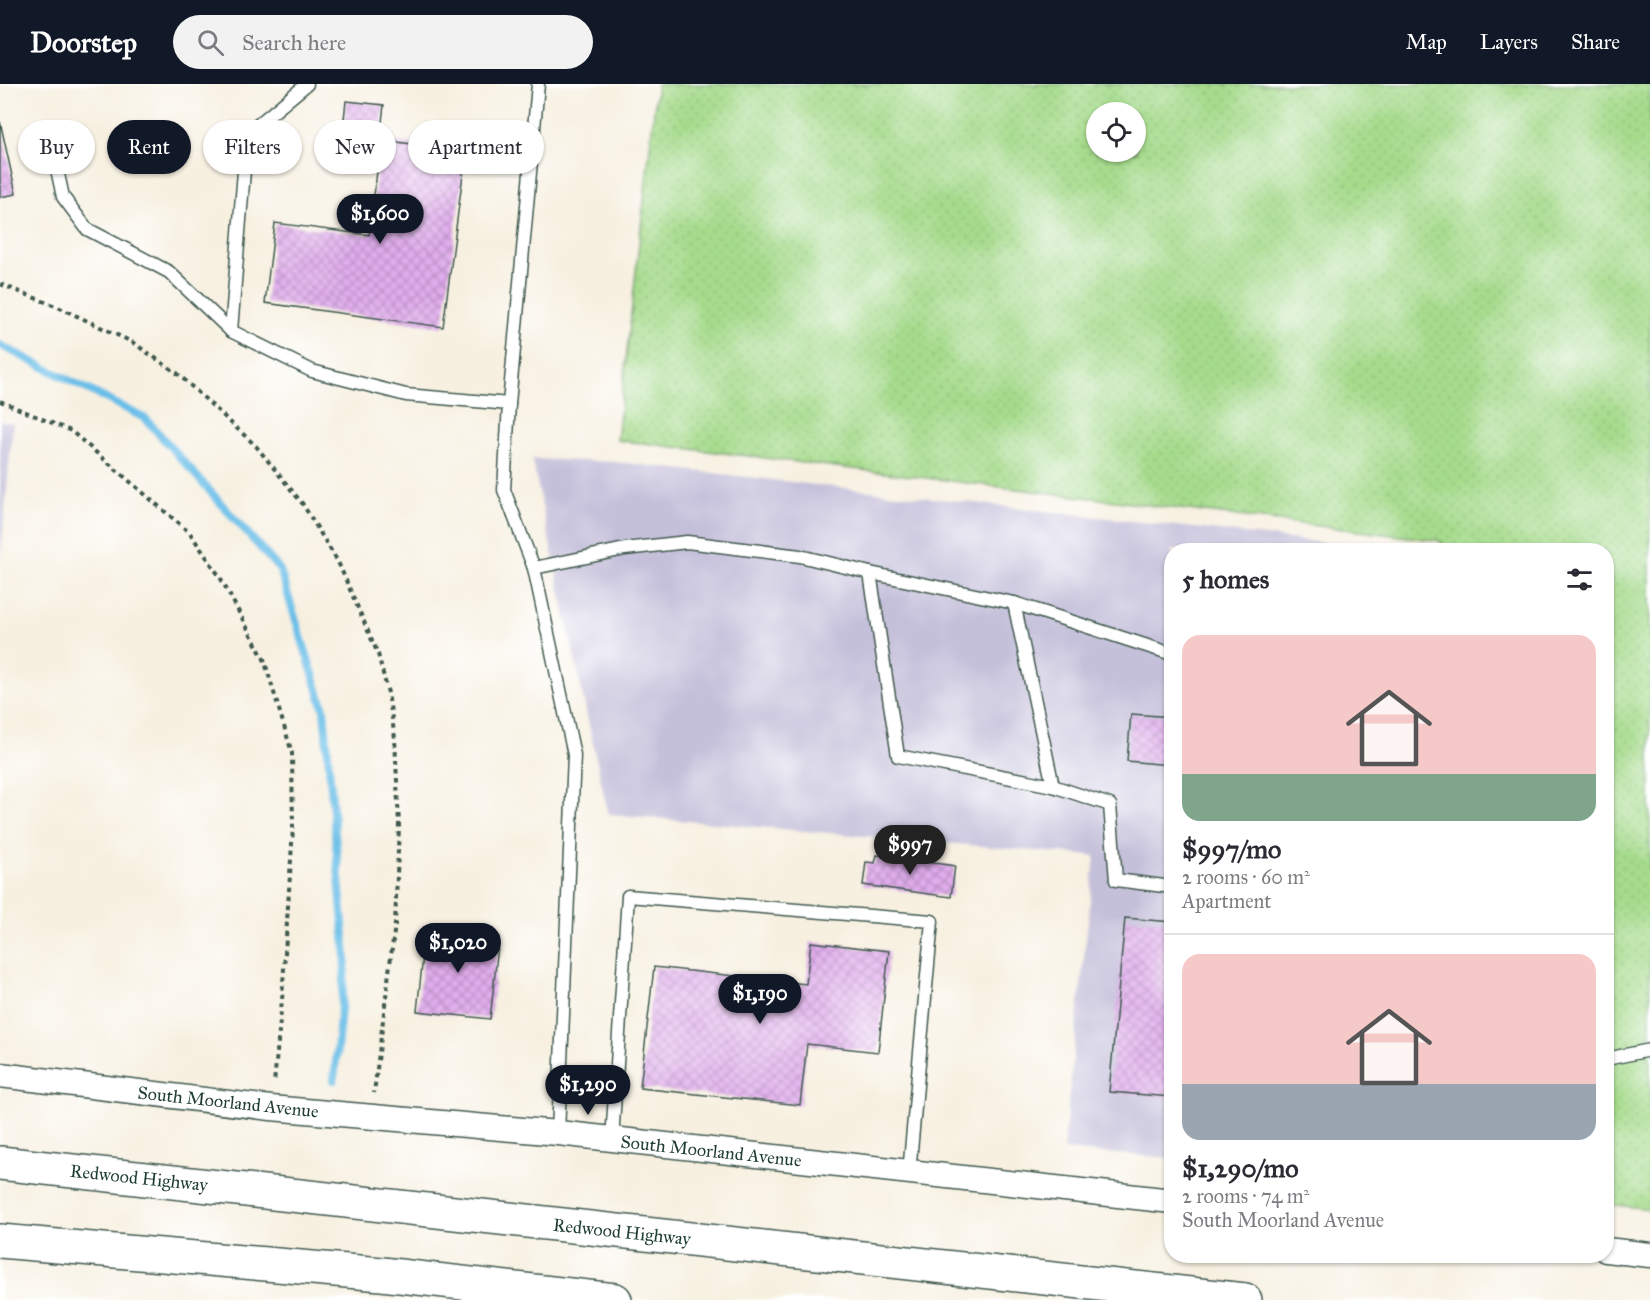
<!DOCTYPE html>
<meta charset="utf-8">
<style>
:root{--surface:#fff;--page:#f2f2f3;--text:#2b2b33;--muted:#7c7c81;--line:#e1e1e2;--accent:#111827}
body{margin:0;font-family:"IM FELL Great Primer",serif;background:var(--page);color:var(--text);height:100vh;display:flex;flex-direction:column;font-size:22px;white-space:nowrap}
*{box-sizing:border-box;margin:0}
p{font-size:20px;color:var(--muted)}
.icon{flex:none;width:33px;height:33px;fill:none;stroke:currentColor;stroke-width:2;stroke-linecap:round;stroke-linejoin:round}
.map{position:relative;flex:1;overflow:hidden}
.sheet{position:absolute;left:1164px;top:459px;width:450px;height:720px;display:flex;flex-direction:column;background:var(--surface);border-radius:24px;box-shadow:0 2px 4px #0004}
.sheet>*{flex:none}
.top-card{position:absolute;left:18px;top:36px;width:570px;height:54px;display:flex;gap:12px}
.buttons{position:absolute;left:1086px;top:18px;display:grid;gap:12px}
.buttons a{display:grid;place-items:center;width:60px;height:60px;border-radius:50%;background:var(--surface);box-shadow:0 2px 4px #0004;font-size:30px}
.price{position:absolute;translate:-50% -51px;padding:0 14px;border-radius:21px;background:var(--accent);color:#fff;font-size:20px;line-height:39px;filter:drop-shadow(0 2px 3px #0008)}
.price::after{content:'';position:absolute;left:50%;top:36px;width:18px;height:14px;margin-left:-9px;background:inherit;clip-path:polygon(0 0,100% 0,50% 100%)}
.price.current{background:#222;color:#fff}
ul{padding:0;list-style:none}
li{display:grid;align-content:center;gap:12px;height:318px;padding:0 18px}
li+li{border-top:2px solid var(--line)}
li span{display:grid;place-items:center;height:186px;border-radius:18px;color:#555}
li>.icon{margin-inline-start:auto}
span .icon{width:108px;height:108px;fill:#fffc;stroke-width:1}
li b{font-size:26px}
h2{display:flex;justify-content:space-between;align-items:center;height:72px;padding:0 18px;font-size:26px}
.chip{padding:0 21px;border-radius:27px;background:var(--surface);box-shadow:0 2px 4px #0004;font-size:21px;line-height:54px}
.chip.current{background:var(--accent);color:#fff}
header{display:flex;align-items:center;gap:36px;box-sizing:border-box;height:84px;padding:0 30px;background:var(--accent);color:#fff}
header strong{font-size:28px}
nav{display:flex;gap:33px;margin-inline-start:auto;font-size:21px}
.search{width:420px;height:54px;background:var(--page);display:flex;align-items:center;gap:15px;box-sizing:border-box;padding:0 21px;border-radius:33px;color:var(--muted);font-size:22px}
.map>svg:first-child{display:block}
.industrial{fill:#c5c0da}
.grass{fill:url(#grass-dots);stroke:#628c60;stroke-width:1.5;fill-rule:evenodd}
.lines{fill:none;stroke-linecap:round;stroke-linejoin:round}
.stream{stroke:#6bbfe8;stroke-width:8}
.building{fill:url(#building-cross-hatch)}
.service-casing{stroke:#3f584e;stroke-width:15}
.minor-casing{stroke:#3f584e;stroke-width:27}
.motorway-casing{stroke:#3f584e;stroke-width:36}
.path{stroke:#3f584e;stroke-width:4;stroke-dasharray:4.5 4.5;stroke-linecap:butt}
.service{stroke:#fff;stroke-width:12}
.minor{stroke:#fff;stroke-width:24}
.motorway{stroke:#fff;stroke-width:33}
.labels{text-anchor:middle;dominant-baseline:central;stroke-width:4.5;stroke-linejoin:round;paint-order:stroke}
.street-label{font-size:18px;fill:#1f3d34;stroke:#fff}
</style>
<header>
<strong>Doorstep</strong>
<div class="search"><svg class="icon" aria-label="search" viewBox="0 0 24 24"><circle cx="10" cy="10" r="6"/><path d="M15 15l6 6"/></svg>Search here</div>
<nav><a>Map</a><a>Layers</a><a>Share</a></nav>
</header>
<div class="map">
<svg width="1650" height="1216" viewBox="0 0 1650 1216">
<defs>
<pattern id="grass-dots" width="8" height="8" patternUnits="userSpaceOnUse" patternTransform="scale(1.5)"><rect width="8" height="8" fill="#a6db8c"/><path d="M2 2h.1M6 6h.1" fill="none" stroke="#8ebd79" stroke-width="1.8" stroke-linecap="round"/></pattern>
<pattern id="building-cross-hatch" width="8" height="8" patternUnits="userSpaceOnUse" patternTransform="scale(1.5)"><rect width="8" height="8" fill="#e1aded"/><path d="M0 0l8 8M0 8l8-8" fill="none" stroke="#b68ec1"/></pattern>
</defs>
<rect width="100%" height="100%" fill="#fff"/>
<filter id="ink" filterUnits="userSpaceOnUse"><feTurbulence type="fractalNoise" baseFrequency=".0167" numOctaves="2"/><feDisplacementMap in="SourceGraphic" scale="12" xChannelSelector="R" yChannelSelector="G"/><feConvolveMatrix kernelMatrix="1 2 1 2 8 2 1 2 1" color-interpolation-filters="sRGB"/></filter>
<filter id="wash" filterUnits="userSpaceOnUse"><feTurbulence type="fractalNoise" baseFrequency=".008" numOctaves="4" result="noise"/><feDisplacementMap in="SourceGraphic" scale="24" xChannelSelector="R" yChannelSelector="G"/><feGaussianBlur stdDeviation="1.35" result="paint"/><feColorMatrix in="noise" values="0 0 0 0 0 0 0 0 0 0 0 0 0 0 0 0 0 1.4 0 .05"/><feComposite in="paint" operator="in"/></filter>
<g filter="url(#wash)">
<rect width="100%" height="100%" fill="#f7f0e0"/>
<!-- industrial -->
<g class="industrial">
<polygon points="0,337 13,339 0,480"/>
<polygon points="532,375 616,378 1387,466 1172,466 1171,1074 1063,1066 1095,772 608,730"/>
</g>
<!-- grass -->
<path class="grass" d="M657 0H1650V1125L1607 1120 1606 466H1441V457L617 356ZM1096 28H1136V68H1096Z"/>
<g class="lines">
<!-- stream -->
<polyline class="stream" points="0,261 146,335 280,486 324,625 346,874 334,996"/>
</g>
<g id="blocks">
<!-- building -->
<g class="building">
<polygon points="346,17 384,21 381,47 343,44"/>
<polygon points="0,37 16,110 0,113"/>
<polygon points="381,56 466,67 443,243 265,219 275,139 369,151"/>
<polygon points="1131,630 1172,633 1169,681 1127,677"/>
<polygon points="877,771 955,782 951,813 863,801 866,778 875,779"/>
<polygon points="1125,834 1172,838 1172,1013 1109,1008"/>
<polygon points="426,845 499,853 490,935 417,927"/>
<polygon points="811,858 889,867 878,968 807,960 800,1021 640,1004 654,883 806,900"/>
</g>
</g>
</g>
<g filter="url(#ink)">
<use href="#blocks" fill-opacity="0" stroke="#3f584e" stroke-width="1.5"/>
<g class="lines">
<defs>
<g id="service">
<polyline points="307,0 247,50 231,247 312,287 406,311 509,320"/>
<polyline points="53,67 63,113 87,145 169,188 231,247"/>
<polyline points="534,484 504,406 509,320 538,0"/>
<polyline points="870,489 1014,519 1172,570"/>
<polyline points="1014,519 1053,702"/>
<polyline points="1606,975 1650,966"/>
<polyline points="558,1049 574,671 534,484 625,465 687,458 800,472 870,489 898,672 1053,702 1110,721 1116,796 1172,803"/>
<polyline points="612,1056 628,812 932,837 909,1089"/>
</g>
<g id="minor">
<polyline points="0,991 271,1024 558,1049 1172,1117"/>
<polyline points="1606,1166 1650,1171"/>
</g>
<g id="motorway">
<polyline points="0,1079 1245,1216"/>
<polyline points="0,1157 382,1190 615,1216"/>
</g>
</defs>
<!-- service casing -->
<use href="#service" class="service-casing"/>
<!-- minor casing -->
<use href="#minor" class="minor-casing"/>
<!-- motorway casing -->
<use href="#motorway" class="motorway-casing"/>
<!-- path -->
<g class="path">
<polyline points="0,200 58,223 132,258 177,289 256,362 302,419 338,478 378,570 388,609 395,654 399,741 395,840 374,1009"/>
<polyline points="0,317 71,347 190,449 220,493 264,575 292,669 293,744 282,916 274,999"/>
</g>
<!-- service -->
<use href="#service" class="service"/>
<!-- minor -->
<use href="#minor" class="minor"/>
<!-- motorway -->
<use href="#motorway" class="motorway"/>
</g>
</g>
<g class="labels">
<!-- street labels -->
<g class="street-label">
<text transform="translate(228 1018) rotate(6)">South Moorland Avenue</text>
<text transform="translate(711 1067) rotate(6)">South Moorland Avenue</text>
<text transform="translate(139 1094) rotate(6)">Redwood Highway</text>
<text transform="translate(622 1148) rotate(6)">Redwood Highway</text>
</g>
</g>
</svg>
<div class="buttons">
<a><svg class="icon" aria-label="locate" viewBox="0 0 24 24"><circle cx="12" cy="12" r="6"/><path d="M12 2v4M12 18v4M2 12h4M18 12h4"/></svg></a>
</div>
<b class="price" style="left:380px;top:161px">$1,600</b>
<b class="price current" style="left:910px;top:792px">$997</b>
<b class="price" style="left:458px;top:890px">$1,020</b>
<b class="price" style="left:760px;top:941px">$1,190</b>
<b class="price" style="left:588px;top:1032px">$1,290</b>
<div class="top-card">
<a class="chip">Buy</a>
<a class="chip current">Rent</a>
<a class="chip">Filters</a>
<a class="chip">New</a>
<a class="chip">Apartment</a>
</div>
<section class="sheet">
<h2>5 homes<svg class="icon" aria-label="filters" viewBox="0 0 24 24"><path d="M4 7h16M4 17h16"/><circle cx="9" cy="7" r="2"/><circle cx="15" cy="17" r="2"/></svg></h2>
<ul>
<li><span style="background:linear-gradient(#f6c9c9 75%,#7fa58c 0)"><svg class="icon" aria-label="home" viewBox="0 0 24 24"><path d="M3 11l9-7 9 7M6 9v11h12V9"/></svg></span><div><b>$997/mo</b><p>2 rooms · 60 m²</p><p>Apartment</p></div></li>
<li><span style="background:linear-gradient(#f6c9c9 70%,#9aa5b1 0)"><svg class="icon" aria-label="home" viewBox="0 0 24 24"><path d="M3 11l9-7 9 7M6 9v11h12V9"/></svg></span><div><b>$1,290/mo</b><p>2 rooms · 74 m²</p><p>South Moorland Avenue</p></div></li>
</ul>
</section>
</div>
